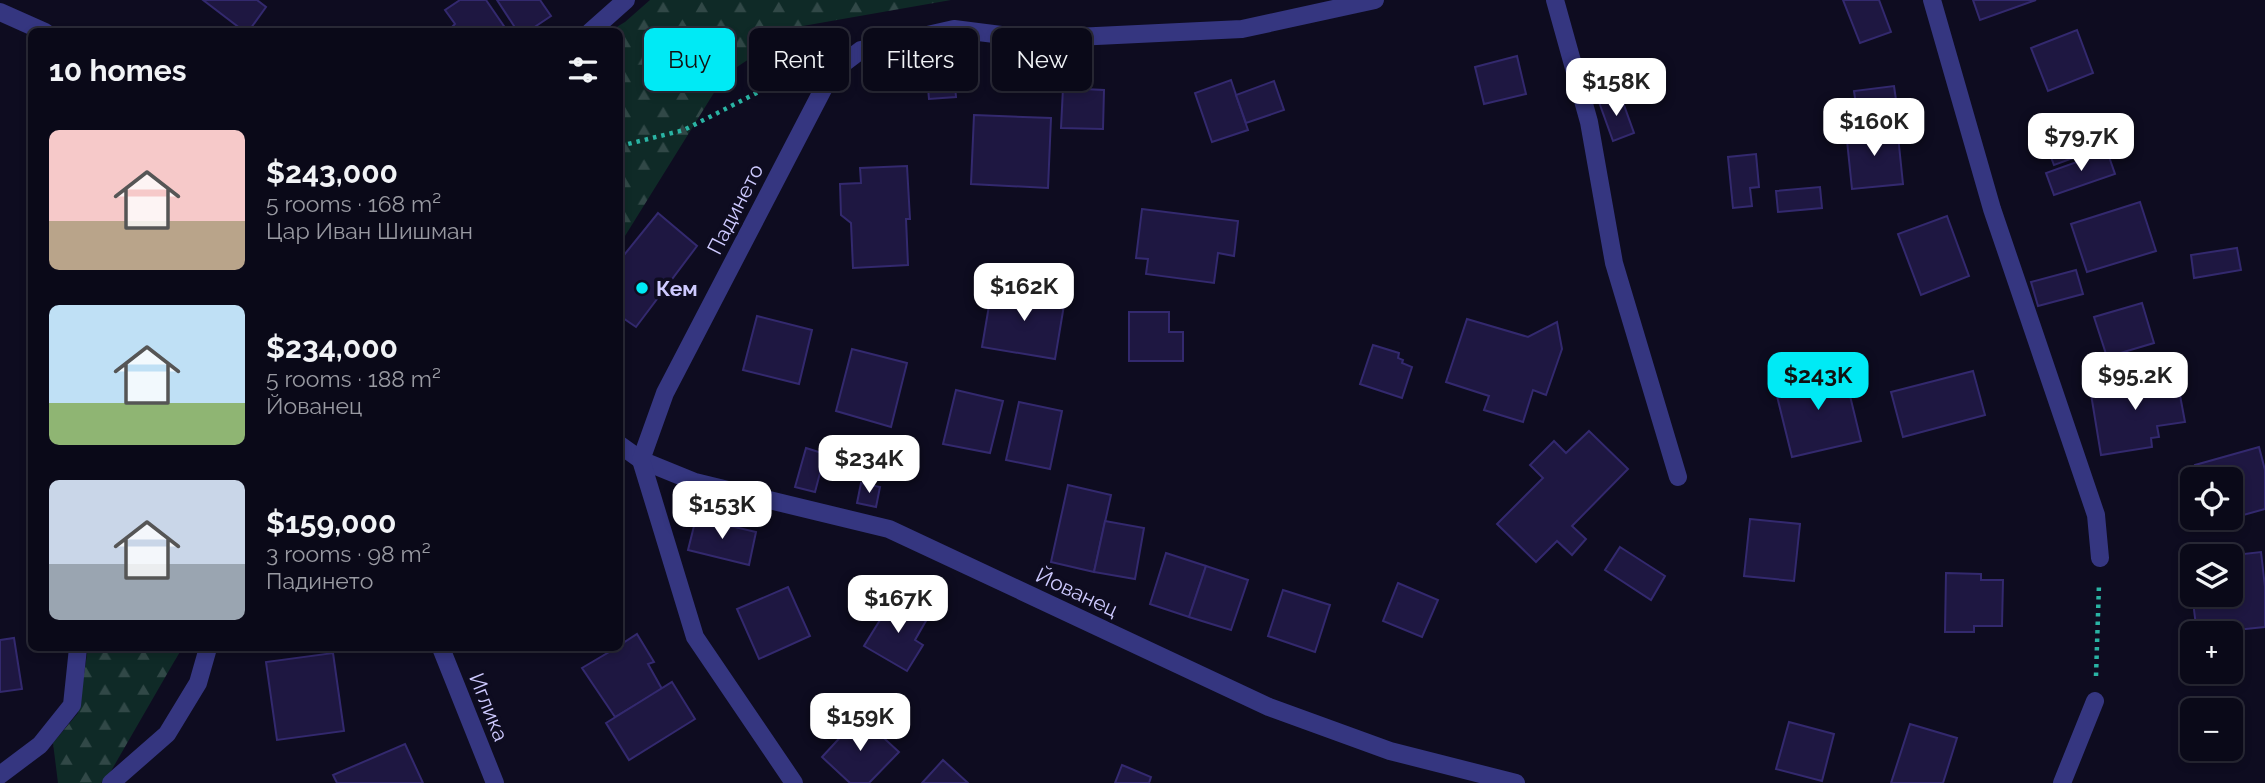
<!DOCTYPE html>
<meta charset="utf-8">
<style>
:root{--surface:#0a0918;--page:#131221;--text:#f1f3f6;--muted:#999aa2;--line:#2a2a37;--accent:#00eaf5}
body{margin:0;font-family:Raleway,sans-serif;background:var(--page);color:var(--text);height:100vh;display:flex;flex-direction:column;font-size:26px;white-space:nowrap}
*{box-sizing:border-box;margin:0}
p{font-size:23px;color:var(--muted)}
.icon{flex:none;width:38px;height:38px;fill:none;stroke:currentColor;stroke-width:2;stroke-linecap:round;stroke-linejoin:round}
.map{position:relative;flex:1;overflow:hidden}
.panel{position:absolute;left:28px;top:28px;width:595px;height:623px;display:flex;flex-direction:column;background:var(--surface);border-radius:10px;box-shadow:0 4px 10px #0003,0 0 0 2px var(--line)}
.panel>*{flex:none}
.banner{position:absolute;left:644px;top:28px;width:665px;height:63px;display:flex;gap:14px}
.controls{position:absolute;left:2180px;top:467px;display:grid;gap:14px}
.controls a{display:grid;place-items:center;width:63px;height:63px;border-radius:10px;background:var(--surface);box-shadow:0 4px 10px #0003,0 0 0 2px var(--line);font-size:35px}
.price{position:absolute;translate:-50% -60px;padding:0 16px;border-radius:14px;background:#fff;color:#222;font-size:23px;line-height:46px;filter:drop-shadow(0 2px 4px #0008)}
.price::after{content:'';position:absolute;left:50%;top:42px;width:21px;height:16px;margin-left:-10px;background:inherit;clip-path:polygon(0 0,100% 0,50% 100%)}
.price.selected{background:var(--accent);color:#111}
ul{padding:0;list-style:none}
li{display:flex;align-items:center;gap:21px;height:175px;padding:0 21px}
li span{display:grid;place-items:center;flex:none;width:196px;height:140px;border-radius:10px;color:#555}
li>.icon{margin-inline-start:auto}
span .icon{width:84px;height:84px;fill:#fffc;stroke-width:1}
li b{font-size:30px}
h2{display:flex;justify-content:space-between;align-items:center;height:84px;padding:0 21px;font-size:30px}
.tag{padding:0 24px;border-radius:10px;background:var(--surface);box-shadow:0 4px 10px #0003,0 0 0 2px var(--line);font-size:24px;line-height:63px}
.tag.selected{background:var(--accent);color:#111}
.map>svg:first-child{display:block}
.forest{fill:url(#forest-firs)}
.building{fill:#1e1741;stroke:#33296e;stroke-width:2}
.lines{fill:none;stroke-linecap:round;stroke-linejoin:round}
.path{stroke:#2ab4a4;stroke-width:4.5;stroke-dasharray:3.5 5;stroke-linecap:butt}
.minor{stroke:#353680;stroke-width:18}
.poi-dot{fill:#00eaf5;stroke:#0e0c20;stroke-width:2.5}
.labels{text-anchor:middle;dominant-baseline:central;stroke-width:7;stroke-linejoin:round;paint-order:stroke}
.street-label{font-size:21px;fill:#cecaff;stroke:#0e0c20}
.poi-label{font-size:21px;font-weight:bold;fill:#cecaff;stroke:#0e0c20;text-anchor:start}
</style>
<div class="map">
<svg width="2265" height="783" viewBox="0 0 2265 783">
<defs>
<pattern id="forest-firs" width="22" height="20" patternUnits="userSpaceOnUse" patternTransform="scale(1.75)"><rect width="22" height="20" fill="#0f2a27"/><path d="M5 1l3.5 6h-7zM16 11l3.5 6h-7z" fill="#314847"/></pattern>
</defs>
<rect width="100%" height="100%" fill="#0e0c20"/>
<!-- forest -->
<g class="forest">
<polygon points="650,0 951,0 797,27 725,75 620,244 620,32 610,31 625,22"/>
<polygon points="88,648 182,648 107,778 101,783 58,783 53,743 78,713"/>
</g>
<!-- building -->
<g class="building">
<polygon points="203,0 257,0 266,7 248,32 245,32"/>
<polygon points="460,0 486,0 508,32 452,32 450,29 455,24 445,10"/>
<polygon points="497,0 540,0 551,16 527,32 518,32"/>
<polygon points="1843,0 1879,0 1891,32 1860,43"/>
<polygon points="1973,0 2036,0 1980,20"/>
<polygon points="2077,30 2093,73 2048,91 2031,48"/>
<polygon points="1517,56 1526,94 1484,104 1475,67"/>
<polygon points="953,64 956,97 929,99 926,66"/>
<polygon points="1231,80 1248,130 1212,142 1195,93"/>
<polygon points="1274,81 1284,110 1246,123 1236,95"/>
<polygon points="1894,86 1898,114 1858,119 1854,91"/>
<polygon points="1063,88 1104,90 1103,129 1061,128"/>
<polygon points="1620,94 1634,133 1613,141 1599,102"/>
<polygon points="974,115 1051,118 1048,188 971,184"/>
<polygon points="2110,123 2117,142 2054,165 2047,147"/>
<polygon points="1897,126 1903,184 1852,189 1846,131"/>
<polygon points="2107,151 2115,174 2054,195 2046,173"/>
<polygon points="1756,154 1759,187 1750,188 1752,206 1733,208 1728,157"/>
<polygon points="907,166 910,219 906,219 908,265 853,268 851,223 841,215 840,184 861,183 860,168"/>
<polygon points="1820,187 1822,208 1778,212 1776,191"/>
<polygon points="2140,202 2156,251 2087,272 2071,224"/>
<polygon points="1142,209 1238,221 1234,256 1218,253 1214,283 1146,274 1148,259 1136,258"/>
<polygon points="658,213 697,246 636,327 620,316 620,260"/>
<polygon points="1947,216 1969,276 1921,295 1898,234"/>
<polygon points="2237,248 2241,270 2194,278 2191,255"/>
<polygon points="2076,270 2083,294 2038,306 2031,282"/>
<polygon points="992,288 1065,299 1055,359 982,347"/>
<polygon points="2142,303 2154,343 2107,357 2094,317"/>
<polygon points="1129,312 1169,312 1169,332 1183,332 1183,361 1129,361"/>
<polygon points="757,316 812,330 799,384 743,370"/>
<polygon points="1467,319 1528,337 1557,322 1562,349 1546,395 1533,390 1523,422 1484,410 1489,396 1446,382"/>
<polygon points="1373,345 1399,353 1398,358 1403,360 1402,363 1412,367 1402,398 1360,384"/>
<polygon points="852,349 907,363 891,427 836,411"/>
<polygon points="1843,367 1861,441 1792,457 1774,384"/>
<polygon points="1973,371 1985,415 1903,437 1891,392"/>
<polygon points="2176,374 2185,422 2157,426 2159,437 2151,438 2152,447 2101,455 2090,388"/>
<polygon points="956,390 1003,401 990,453 943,444"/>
<polygon points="1019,402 1062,411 1050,469 1006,460"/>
<polygon points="1589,431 1628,469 1572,526 1586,539 1572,555 1557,541 1536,562 1497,524 1543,478 1530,465 1554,441 1566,453"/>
<polygon points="2259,447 2265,470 2265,509 2211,524 2209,518 2231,518 2231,480 2199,480 2195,465"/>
<polygon points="806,448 825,454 815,492 795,487"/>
<polygon points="861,483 880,487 876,507 857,503"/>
<polygon points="1068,485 1111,495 1094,572 1051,562"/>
<polygon points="696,518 756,532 749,565 688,550"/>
<polygon points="1750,519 1800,524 1794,581 1744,576"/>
<polygon points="1105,521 1144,528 1135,579 1094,572"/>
<polygon points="1620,547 1665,576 1651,600 1605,570"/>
<polygon points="2261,552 2265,587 2265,627 2197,634 2188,561 2193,561 2193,595 2231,595 2231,556 2226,556"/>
<polygon points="1166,553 1206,566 1189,617 1150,604"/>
<polygon points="1206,566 1248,580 1231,630 1189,617"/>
<polygon points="1946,573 1981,574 1981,580 2003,580 2002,626 1974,626 1974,632 1945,632"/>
<polygon points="1398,583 1438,600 1422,637 1383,621"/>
<polygon points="788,587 810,636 759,659 737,609"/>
<polygon points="1283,590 1330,605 1315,652 1268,636"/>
<polygon points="893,599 927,619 915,640 923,645 907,671 864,646"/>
<polygon points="637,634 654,662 648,664 662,689 615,717 582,668 616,648 620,648 620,645"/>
<polygon points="14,638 22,689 0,692 0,640"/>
<polygon points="333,653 344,731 277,740 266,662"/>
<polygon points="672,682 695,719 629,760 606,723"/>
<polygon points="860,716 899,752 869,783 850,783 822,757"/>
<polygon points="1789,722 1834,734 1822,781 1776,769"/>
<polygon points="1910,724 1957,738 1943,783 1891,783"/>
<polygon points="405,744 423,783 337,783 333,775"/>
<polygon points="943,760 968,783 922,783"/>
<polygon points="1122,765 1151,777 1149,783 1115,783"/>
</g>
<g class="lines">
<!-- path -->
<g class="path">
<polyline points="620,146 684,130 788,77 800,76"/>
<polyline points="2096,676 2099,584"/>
</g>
<!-- minor -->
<g class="minor">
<polyline points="1555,0 1589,122 1614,263 1678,477"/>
<polyline points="1932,0 1992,209 2096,515 2100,558"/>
<polyline points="0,12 45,32"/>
<polyline points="590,32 626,0"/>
<polyline points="620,445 641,460 695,482 889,529 1269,707 1390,751 1516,783"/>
<polyline points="441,648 495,783"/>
<polyline points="0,775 40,745 72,705 78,648"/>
<polyline points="111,783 167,734 198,683 208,648"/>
<polyline points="794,783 695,637 641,460 665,393 832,72 861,50 954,29 1034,39 1242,29 1375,0"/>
<polyline points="2062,783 2095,701"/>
</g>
</g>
<!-- markers -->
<circle class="poi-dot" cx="642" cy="288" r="7"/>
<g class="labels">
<!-- street labels -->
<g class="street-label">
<text transform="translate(735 209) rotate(-63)">Падинето</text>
<text transform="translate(1077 592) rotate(25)">Йованец</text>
<text transform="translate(489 707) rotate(68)">Иглика</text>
</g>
<!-- poi labels -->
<g class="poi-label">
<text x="656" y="288">Кем</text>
</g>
</g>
</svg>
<div class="controls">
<a><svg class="icon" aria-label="locate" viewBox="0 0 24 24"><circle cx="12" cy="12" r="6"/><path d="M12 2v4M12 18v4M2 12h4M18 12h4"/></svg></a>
<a><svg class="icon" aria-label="layers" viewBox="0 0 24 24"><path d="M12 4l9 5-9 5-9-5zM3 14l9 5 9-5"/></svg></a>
<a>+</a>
<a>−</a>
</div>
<b class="price" style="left:1616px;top:118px">$158K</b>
<b class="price" style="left:1874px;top:158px">$160K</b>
<b class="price" style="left:2081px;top:173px">$79.7K</b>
<b class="price" style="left:1024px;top:323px">$162K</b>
<b class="price selected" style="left:1818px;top:412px">$243K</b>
<b class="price" style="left:2135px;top:412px">$95.2K</b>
<b class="price" style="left:869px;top:495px">$234K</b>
<b class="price" style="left:722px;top:541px">$153K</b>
<b class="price" style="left:898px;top:635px">$167K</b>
<b class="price" style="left:860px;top:753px">$159K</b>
<div class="banner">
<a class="tag selected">Buy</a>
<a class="tag">Rent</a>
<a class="tag">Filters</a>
<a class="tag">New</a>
</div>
<section class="panel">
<h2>10 homes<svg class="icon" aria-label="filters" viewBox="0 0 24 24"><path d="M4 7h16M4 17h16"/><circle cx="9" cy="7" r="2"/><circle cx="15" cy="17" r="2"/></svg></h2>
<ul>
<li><span style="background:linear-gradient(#f6c9c9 65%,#b9a48a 0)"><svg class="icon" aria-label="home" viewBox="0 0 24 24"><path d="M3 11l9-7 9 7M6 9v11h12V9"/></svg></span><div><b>$243,000</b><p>5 rooms · 168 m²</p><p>Цар Иван Шишман</p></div></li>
<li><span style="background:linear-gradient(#bfe0f5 70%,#8fb573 0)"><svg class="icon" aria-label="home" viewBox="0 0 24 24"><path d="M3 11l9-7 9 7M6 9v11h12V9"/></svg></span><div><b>$234,000</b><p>5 rooms · 188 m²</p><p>Йованец</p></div></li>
<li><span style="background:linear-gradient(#c9d6e8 60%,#9aa5b1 0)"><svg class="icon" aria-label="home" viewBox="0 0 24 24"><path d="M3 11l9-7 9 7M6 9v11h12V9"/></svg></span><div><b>$159,000</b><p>3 rooms · 98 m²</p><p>Падинето</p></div></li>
</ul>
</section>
</div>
